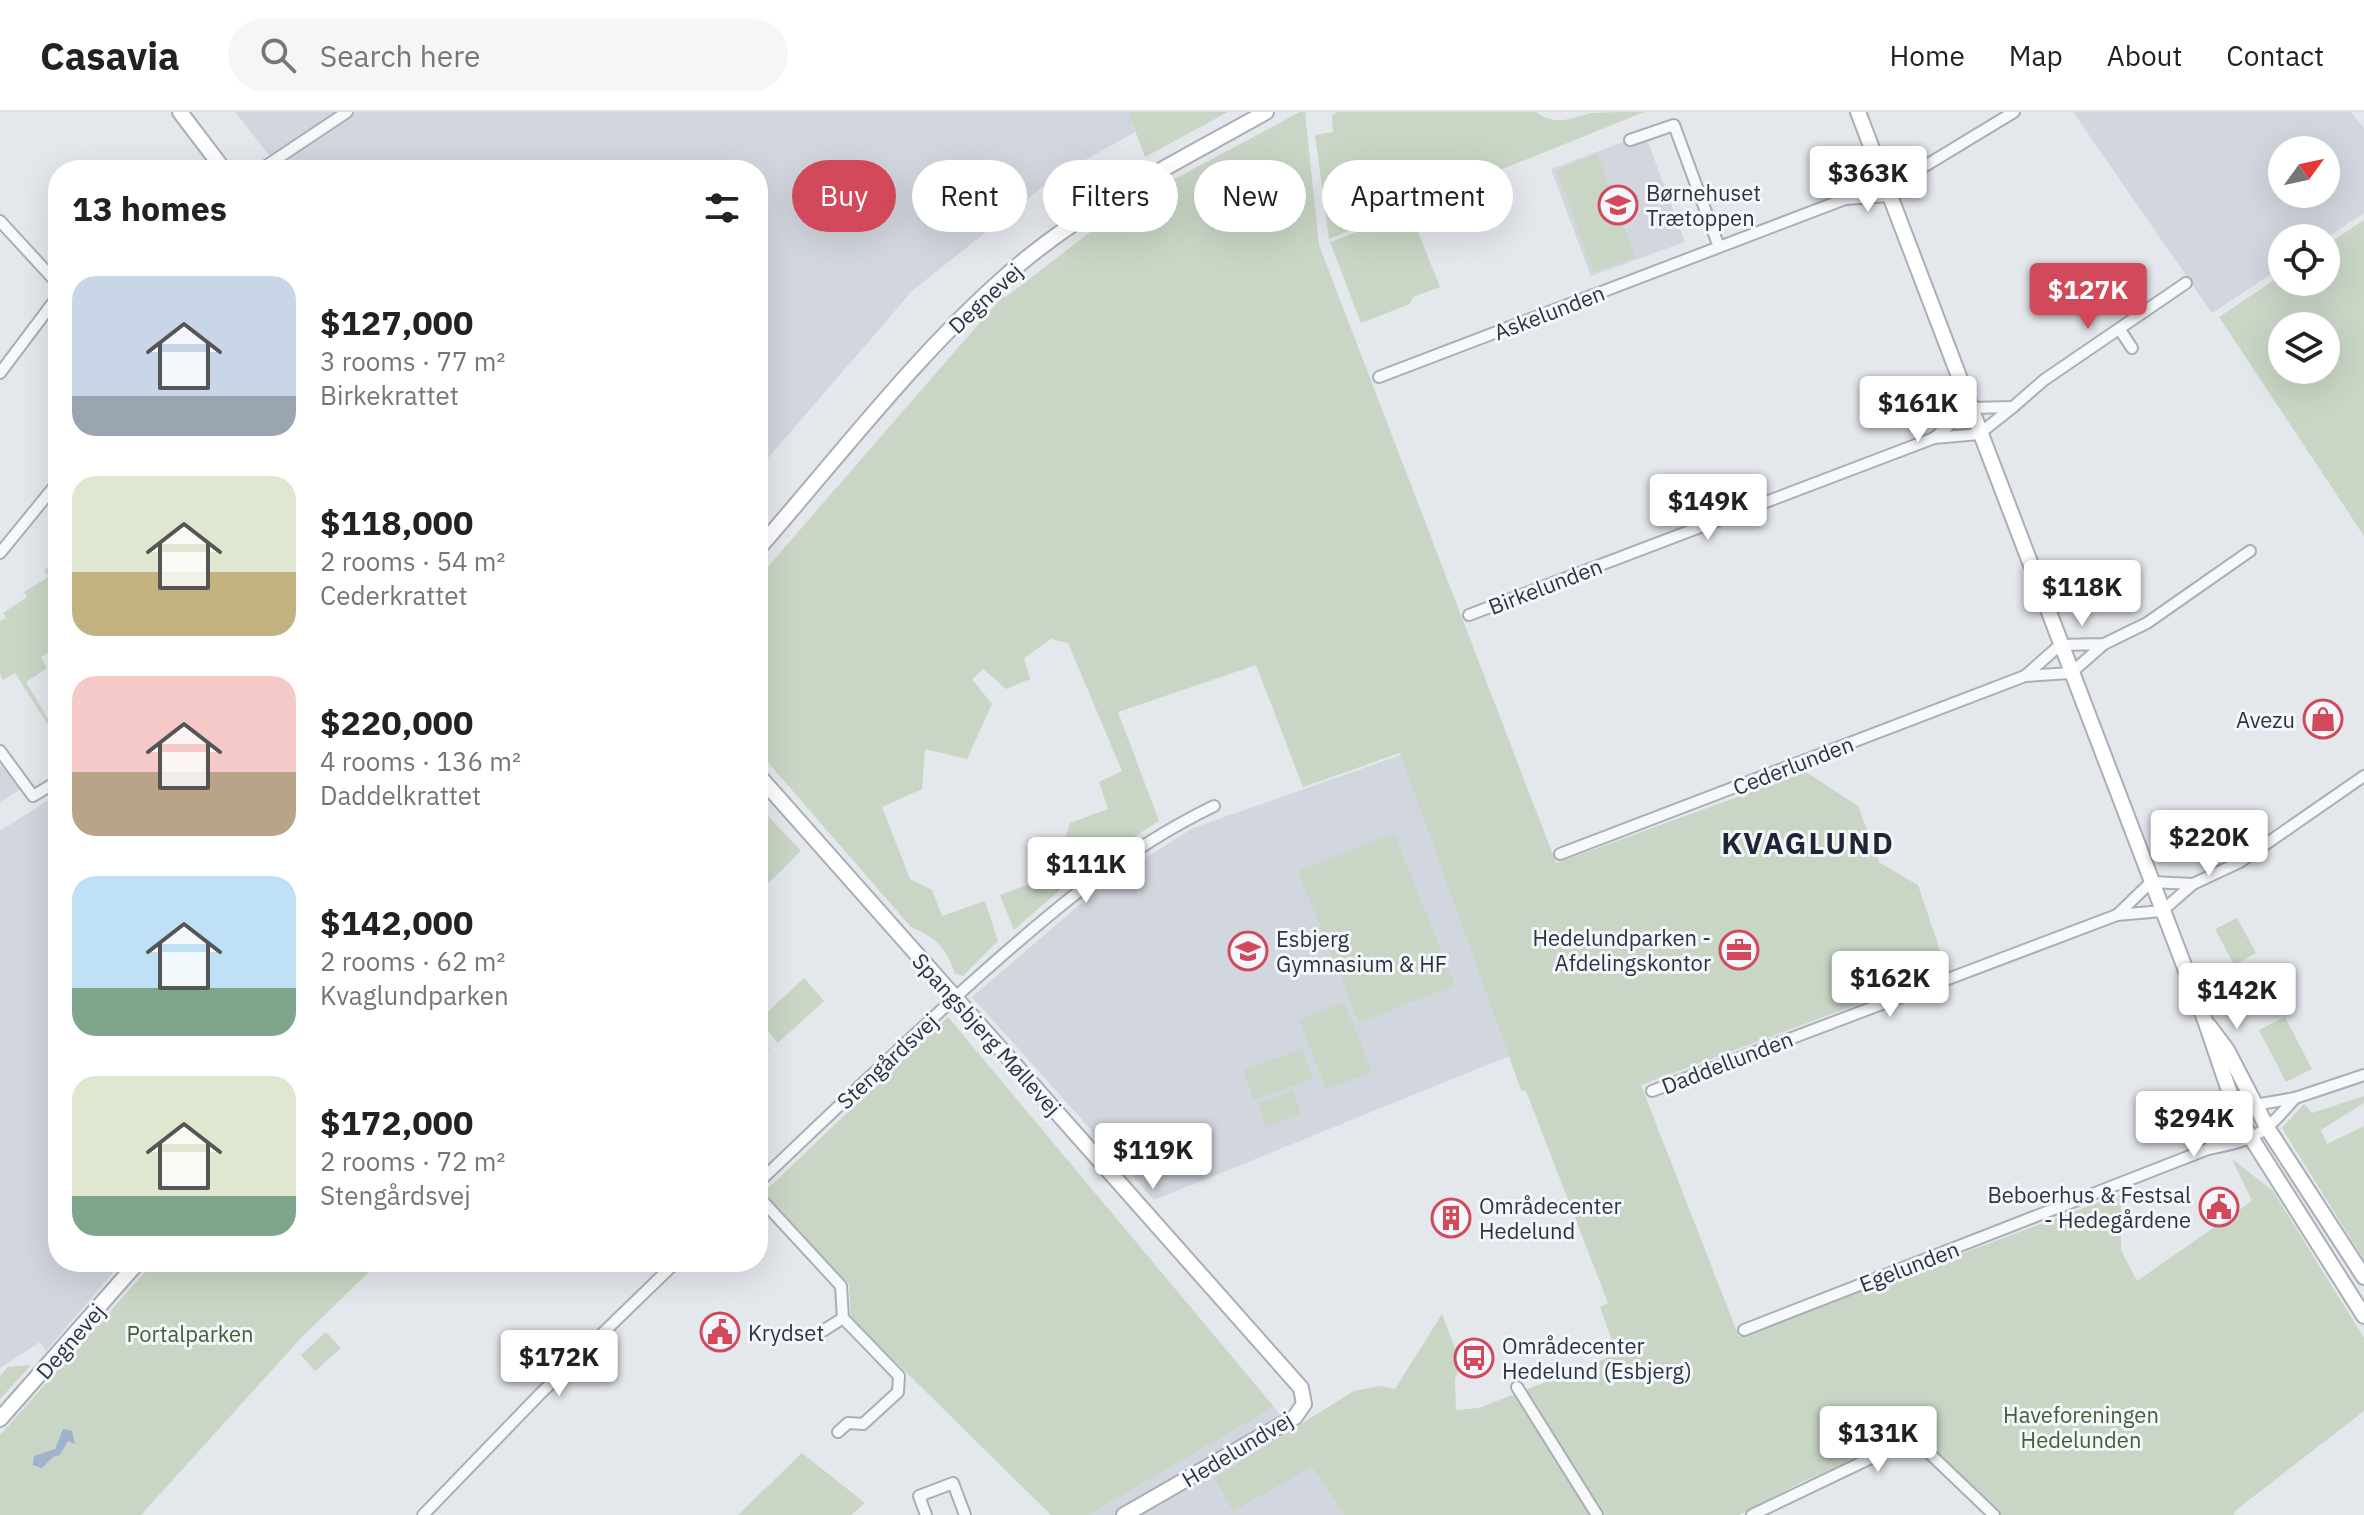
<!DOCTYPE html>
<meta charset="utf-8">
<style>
:root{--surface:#fff;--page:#f6f6f6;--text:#222;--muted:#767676;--line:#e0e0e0;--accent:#d1495b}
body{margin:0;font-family:"IBM Plex Sans",sans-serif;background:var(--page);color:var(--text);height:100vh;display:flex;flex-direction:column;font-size:30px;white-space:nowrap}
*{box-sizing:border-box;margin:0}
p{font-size:26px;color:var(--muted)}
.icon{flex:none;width:44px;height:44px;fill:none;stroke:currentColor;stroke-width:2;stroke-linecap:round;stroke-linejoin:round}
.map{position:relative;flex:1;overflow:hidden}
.side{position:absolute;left:48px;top:48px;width:720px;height:1112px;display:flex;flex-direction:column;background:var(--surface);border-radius:32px;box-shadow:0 8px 32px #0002}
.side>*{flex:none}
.hud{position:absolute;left:792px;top:48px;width:760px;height:72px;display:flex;gap:16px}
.needle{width:52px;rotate:57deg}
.controls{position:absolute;left:2268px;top:24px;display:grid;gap:16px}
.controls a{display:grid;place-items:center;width:72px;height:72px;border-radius:50%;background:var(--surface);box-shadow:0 8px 32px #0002;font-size:40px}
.price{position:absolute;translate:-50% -68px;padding:0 18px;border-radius:8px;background:#fff;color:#222;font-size:26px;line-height:52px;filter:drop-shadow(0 2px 4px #0008)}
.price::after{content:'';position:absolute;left:50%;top:48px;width:24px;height:18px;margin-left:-12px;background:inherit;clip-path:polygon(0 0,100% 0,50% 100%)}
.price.active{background:var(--accent);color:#fff}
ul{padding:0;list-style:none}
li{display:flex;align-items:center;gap:24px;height:200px;padding:0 24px}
li span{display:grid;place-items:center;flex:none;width:224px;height:160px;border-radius:24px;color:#555}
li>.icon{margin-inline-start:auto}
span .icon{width:96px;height:96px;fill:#fffc;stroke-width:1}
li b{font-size:34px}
h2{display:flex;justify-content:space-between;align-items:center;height:96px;padding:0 24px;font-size:34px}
.pill{padding:0 28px;border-radius:36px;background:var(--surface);box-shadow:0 8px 32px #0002;font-size:28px;line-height:72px}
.pill.active{background:var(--accent);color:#fff}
header{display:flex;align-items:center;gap:48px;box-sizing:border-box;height:112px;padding:0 40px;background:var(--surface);border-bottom:2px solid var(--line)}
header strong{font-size:38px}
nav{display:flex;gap:44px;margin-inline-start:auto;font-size:28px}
.search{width:560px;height:72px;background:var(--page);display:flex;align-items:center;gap:20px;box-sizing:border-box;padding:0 28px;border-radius:44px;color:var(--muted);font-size:30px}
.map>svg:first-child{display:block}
.built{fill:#d2d6de;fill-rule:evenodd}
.green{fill:#c9d6c5;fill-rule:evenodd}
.water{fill:#9fb4cc}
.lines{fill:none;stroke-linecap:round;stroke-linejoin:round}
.street-casing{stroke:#a9aeb7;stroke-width:14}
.secondary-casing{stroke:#a9aeb7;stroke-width:18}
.street{stroke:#f7f8fa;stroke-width:10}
.secondary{stroke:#fff;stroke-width:14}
.labels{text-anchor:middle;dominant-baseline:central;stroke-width:6;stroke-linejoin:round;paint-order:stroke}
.poi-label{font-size:22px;fill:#2b3445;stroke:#f4f6f9;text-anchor:start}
.street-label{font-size:22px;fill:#2b3445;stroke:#f4f6f9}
.park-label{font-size:22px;fill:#3f6138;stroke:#f4f6f9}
.district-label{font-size:30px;font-weight:bold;letter-spacing:2px;fill:#1d2536;stroke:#f4f6f9}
</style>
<header>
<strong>Casavia</strong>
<div class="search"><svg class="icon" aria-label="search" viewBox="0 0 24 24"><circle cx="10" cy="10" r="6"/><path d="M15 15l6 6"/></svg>Search here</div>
<nav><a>Home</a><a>Map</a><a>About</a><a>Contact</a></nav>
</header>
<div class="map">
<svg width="2364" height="1403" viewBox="0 0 2364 1403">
<rect width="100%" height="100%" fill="#e4e7ec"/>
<!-- built -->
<g class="built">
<polygon points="235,0 1128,0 1135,20 1055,65 912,179 758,358 758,58 281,58"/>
<path d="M2073 0H2351L2364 16V101L2326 126H2282V155L2212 201ZM2282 38H2326V82H2282Z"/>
<polygon points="1645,22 1685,130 1591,164 1551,57"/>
<polygon points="1401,643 1509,944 1154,1088 972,885 1104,772 1193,716"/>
<polygon points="0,652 21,677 0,690"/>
<polygon points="58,682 58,1150 122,1150 46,1239 40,1230 0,1256 0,719"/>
<polygon points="1274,1295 1344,1403 1088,1403"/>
</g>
<!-- green -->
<g class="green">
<polygon points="1128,0 1228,0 1145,45"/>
<path d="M1300 0H1305L1319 133 1556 751 1806 660 1858 694 1880 751 1918 773 1947 859 1641 973 1739 1225 2121 1082V1138L2137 1169 2252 1089 2232 1047 2273 1079 2364 1226V1299L2236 1398 2234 1403H1998L1930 1338 1906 1326 1802 1370 1739 1403H1344L1312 1355 1233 1399 1214 1366 1354 1279 1380 1274 1395 1277 1442 1202 1461 1252 1455 1267 1456 1298 1479 1296 1617 1242 1600 1195 1608 1191 1526 979 1521 978 1400 641 1303 675 1256 553 1118 600 1159 709 1084 757 1014 818 1000 783 1075 755 1065 727 1070 711 1108 697 1099 670 1122 659 1068 531 1051 527 1024 546 1030 567 1006 577 983 557 972 567 992 592 967 647 925 637 922 677 882 695 910 767 932 778 942 804 985 789 998 829 963 864 955 861C946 836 936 825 911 815L758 639V466L1003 184 1006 185 1124 94Z"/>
<path d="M1337 0H1536C1556 15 1571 6 1592 1 1607 0 1628 0 1644 0L1329 127 1315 23 1333 20 1332 4Z"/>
<polygon points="1597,42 1635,145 1594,160 1556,58"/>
<polygon points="1410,100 1440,175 1413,185 1410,192 1361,211 1330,130"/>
<path d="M2364 108V424L2219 205 2282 163V170H2326V133ZM2282 214H2326V258H2282Z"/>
<polygon points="58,449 58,511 53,516 58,533 41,545 47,556 26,570 48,607 58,605 58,613 52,619 15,561 3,568 0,562 0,509 6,506 3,501 27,485 24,480 48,465 44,458"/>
<polygon points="758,693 801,739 758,781"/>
<polygon points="1394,721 1455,873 1359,911 1298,759"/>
<polygon points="2237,806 2256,841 2234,853 2215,817"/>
<polygon points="804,866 824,889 778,931 768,919 758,926 767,931 769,937 758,949 758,909"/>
<polygon points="1344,890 1372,960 1326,977 1299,908"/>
<polygon points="948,905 1274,1295 1088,1403 1051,1403 851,1206 849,1172 762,1082"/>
<polygon points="2285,905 2312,957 2286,970 2259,918"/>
<polygon points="1302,937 1313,966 1254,988 1243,958"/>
<polygon points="1293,979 1301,1002 1266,1015 1258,992"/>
<polygon points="2364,984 2364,991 2321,1018 2327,1032 2364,1014 2364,1148 2282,1016 2304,992 2312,1001"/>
<polygon points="154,1150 379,1150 301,1226 141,1403 0,1403 0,1323"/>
<polygon points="326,1220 341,1236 315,1259 301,1243"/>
<polygon points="31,1253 0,1287 0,1264 8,1255"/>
<polygon points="802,1341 865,1391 851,1403 738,1403"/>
</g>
<!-- water -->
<polygon class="water" points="63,1317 72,1319 75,1332 68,1329 60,1343 53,1345 42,1356 33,1353 34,1344 55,1337"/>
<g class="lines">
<defs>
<g id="street">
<polyline points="1630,28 1674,13 1719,135"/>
<polyline points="260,58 347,0"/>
<polyline points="1845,87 1880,57 1920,57"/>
<polyline points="0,109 58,172"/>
<polyline points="2120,218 2132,236"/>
<polyline points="0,261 58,184"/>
<polyline points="1379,265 1845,87 1889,84 1920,57 2014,0"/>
<polyline points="2013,295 2044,268 2186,171"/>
<polygon points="2013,295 1979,322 1934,326 1969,296"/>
<polyline points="0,441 58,370"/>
<polyline points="1469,503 1934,326"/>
<polyline points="2104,532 2060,533 2025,564 2071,561 2104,532 2147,511 2250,439"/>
<polyline points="0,639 33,684 58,669"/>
<polyline points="1560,742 2025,564"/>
<polygon points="2151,770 2193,772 2162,799 2117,803"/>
<polyline points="2193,772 2240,750 2364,664"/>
<polyline points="1652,979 2117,803"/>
<path d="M2295 986C2262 1024 2257 1027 2208 1037L2255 993Z"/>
<polyline points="2295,986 2364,963"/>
<path d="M758 1071C828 1004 898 937 970 872 1047 803 1121 739 1214 694"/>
<polyline points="758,1084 841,1174 843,1206 899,1264 898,1280 863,1312 848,1311 838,1320"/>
<polyline points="1744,1218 2208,1037"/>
<polyline points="818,1222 843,1206"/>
<polyline points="1517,1275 1597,1403"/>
<polyline points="423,1403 540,1282 676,1150"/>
<polyline points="926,1403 919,1384 953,1371 965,1403"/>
<polyline points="1752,1403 1890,1337 1927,1339 1994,1403"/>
</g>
<g id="secondary">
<polyline points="180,0 224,58"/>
<polyline points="1858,0 2206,911 2238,1005 2364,1204"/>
<path d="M758 437C844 339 926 229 1027 146 1100 87 1185 46 1266 0"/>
<polyline points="758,663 1301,1276 1304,1292 1295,1305 1124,1403"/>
<polyline points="2209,914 2227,938 2268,1017 2364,1165"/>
<polyline points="0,1307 138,1150"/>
</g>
</defs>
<!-- street casing -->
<use href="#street" class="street-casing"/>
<!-- secondary casing -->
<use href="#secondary" class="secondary-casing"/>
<!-- street -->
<use href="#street" class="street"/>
<!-- secondary -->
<use href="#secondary" class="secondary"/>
</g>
<!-- icons -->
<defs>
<symbol id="school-ring" viewBox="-11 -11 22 22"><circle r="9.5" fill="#f4f6f9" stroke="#d1495b" stroke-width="1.5"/><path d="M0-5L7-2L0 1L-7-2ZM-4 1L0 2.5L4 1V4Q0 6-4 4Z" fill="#d1495b"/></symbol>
<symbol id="shop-ring" viewBox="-11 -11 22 22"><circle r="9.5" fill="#f4f6f9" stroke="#d1495b" stroke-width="1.5"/><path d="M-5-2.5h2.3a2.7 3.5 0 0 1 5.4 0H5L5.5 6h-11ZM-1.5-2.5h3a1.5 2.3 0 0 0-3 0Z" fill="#d1495b"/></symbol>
<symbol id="office-ring" viewBox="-11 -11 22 22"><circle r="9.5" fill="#f4f6f9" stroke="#d1495b" stroke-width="1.5"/><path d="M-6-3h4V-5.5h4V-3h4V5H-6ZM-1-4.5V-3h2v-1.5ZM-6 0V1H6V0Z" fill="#d1495b"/></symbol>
<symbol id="civic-ring" viewBox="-11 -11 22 22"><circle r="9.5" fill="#f4f6f9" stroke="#d1495b" stroke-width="1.5"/><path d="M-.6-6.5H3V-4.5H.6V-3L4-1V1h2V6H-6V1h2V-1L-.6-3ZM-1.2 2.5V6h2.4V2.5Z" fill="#d1495b"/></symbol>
<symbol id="building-ring" viewBox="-11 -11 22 22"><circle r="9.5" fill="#f4f6f9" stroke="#d1495b" stroke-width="1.5"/><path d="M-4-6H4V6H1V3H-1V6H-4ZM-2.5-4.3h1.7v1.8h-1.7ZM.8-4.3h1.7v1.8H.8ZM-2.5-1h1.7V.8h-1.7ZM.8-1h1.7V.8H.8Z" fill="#d1495b"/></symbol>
<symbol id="bus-ring" viewBox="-11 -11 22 22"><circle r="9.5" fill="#f4f6f9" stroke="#d1495b" stroke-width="1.5"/><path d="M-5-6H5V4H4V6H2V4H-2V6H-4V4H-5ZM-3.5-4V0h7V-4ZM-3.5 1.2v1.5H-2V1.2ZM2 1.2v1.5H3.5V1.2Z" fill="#d1495b"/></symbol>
</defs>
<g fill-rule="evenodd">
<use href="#school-ring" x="1596" y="71" width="44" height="44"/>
<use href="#shop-ring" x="2301" y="585" width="44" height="44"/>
<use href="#office-ring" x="1717" y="816" width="44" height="44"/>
<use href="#school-ring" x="1226" y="817" width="44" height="44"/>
<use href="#civic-ring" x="2197" y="1073" width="44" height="44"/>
<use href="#building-ring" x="1429" y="1084" width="44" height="44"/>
<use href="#civic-ring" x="698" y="1198" width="44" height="44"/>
<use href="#bus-ring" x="1452" y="1224" width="44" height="44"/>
</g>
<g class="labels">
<!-- poi labels -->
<g class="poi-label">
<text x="1646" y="80">Børnehuset<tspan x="1646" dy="25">Trætoppen</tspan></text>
<text x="2295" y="607" text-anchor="end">Avezu</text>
<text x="1711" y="825" text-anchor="end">Hedelundparken -<tspan x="1711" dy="25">Afdelingskontor</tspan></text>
<text x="1276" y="826">Esbjerg<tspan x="1276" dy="25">Gymnasium &amp; HF</tspan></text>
<text x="2191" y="1082" text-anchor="end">Beboerhus &amp; Festsal<tspan x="2191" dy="25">- Hedegårdene</tspan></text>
<text x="1479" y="1093">Områdecenter<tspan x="1479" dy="25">Hedelund</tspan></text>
<text x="748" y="1220">Krydset</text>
<text x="1502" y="1233">Områdecenter<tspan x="1502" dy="25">Hedelund (Esbjerg)</tspan></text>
</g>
<!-- street labels -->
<g class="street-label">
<text transform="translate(985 186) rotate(-43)">Degnevej</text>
<text transform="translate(1549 200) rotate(-21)">Askelunden</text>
<text transform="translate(1545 474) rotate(-21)">Birkelunden</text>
<text transform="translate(1793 653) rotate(-21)">Cederlunden</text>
<text transform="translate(987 922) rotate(48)">Spangsbjerg Møllevej</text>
<text transform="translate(887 949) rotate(-43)">Stengårdsvej</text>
<text transform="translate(1727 950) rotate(-21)">Daddellunden</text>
<text transform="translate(1909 1154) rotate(-21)">Egelunden</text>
<text transform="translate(70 1229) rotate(-49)">Degnevej</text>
<text transform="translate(1237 1337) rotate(-31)">Hedelundvej</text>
</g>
<!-- park labels -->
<g class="park-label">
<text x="190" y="1221">Portalparken</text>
<text x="2081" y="1302">Haveforeningen<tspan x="2081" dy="25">Hedelunden</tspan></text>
</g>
<!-- district labels -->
<g class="district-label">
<text x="1808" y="730">KVAGLUND</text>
</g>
</g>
</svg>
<div class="controls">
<a><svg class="needle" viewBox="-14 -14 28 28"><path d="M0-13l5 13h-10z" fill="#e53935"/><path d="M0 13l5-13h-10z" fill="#767676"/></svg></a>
<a><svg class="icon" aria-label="locate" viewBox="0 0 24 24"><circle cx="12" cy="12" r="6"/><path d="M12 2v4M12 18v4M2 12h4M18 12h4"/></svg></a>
<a><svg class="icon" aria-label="layers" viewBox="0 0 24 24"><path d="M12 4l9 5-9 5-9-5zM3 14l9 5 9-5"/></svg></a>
</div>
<b class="price" style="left:1868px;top:102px">$363K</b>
<b class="price active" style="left:2088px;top:219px">$127K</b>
<b class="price" style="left:1918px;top:332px">$161K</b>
<b class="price" style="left:1708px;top:430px">$149K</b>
<b class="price" style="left:2082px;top:516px">$118K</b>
<b class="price" style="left:2209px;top:766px">$220K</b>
<b class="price" style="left:1086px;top:793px">$111K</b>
<b class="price" style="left:1890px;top:907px">$162K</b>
<b class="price" style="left:2237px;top:919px">$142K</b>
<b class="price" style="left:2194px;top:1047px">$294K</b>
<b class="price" style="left:1153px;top:1079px">$119K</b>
<b class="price" style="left:559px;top:1286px">$172K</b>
<b class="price" style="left:1878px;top:1362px">$131K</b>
<div class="hud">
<a class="pill active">Buy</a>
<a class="pill">Rent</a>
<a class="pill">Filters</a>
<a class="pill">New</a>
<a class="pill">Apartment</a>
</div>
<section class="side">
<h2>13 homes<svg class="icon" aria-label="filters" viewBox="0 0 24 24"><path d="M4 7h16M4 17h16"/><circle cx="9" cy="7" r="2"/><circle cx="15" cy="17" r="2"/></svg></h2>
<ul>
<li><span style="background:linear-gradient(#c9d6e8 75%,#9aa5b1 0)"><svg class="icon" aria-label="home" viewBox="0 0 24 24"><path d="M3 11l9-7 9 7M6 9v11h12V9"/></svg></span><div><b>$127,000</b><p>3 rooms · 77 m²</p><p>Birkekrattet</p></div></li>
<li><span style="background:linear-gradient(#dfe7d0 60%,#c2b280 0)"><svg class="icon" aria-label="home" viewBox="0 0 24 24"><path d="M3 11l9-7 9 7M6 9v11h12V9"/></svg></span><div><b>$118,000</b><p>2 rooms · 54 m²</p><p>Cederkrattet</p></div></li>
<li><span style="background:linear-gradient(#f6c9c9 60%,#b9a48a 0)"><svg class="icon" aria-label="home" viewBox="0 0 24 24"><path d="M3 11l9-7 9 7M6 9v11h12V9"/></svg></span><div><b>$220,000</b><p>4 rooms · 136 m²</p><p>Daddelkrattet</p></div></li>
<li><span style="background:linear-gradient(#bfe0f5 70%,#7fa58c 0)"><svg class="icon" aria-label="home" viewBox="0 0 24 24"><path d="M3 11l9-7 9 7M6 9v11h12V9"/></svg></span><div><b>$142,000</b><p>2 rooms · 62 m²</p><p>Kvaglundparken</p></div></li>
<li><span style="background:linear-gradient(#dfe7d0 75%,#7fa58c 0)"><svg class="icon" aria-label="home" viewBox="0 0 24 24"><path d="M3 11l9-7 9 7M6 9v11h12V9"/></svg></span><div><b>$172,000</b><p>2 rooms · 72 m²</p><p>Stengårdsvej</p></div></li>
</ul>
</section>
</div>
